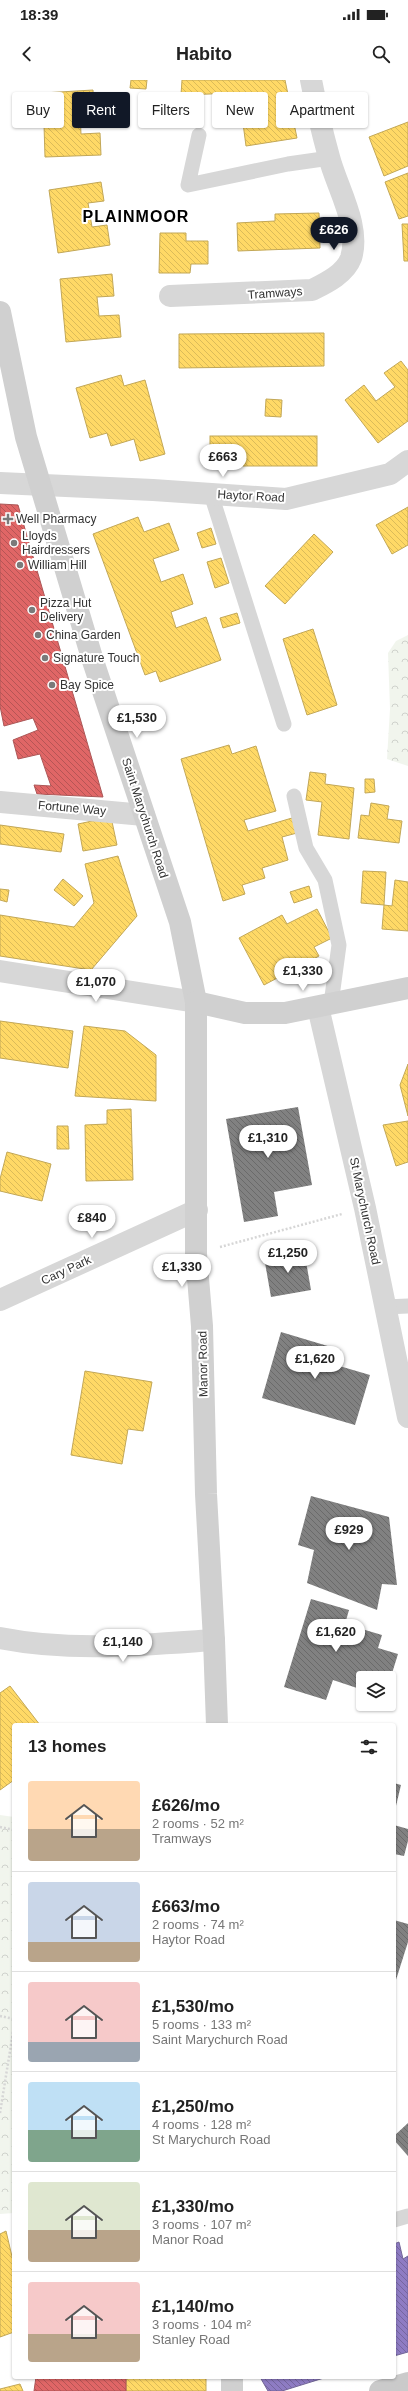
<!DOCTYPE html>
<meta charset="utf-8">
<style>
:root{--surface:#fff;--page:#f6f6f6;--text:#222;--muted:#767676;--line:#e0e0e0;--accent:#111827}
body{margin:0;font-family:Arial,sans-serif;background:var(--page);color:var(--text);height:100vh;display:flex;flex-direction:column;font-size:15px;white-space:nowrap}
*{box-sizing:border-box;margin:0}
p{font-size:13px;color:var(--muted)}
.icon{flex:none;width:22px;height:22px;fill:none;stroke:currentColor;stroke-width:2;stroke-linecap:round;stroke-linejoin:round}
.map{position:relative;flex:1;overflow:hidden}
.details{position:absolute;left:12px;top:1643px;width:384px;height:656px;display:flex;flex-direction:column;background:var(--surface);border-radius:4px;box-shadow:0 1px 3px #0004}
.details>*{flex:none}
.guide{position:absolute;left:12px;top:12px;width:384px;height:36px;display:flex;gap:8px}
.buttons{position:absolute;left:356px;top:1591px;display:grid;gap:8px}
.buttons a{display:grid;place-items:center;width:40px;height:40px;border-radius:4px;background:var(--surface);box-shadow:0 1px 3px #0004;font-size:20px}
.price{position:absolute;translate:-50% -34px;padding:0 9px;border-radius:14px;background:#fff;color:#222;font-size:13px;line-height:26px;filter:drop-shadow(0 1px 2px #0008)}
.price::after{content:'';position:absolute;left:50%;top:24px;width:12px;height:9px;margin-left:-6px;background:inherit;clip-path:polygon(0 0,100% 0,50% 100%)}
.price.active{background:var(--accent);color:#fff}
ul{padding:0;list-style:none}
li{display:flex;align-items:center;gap:12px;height:100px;padding:0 16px}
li+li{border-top:1px solid var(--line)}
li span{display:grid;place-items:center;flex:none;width:112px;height:80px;border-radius:4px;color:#555}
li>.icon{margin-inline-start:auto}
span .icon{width:48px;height:48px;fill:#fffc;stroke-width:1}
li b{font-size:17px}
h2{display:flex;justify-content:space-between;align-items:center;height:48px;padding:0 16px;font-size:17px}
.tag{padding:0 14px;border-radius:4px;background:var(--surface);box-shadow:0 1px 3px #0004;font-size:14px;line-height:36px}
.tag.active{background:var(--accent);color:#fff}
.status{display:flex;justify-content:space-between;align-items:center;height:28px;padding:0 20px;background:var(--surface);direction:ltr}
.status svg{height:11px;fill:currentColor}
header{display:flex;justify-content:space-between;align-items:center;height:52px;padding:0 16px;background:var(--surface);font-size:18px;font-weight:700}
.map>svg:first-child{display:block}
.park{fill:url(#park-crowns)}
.homes{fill:url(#homes-back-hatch);stroke:#c2a757}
.shops{fill:url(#shops-back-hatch);stroke:#ac5757}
.offices{fill:url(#offices-back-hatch);stroke:#736698}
.building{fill:url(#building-back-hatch)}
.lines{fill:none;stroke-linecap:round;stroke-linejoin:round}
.path{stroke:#d6d6d6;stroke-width:2.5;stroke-dasharray:2 2;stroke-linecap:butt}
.lane{stroke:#d7d7d7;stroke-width:15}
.street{stroke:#d7d7d7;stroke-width:22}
.secondary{stroke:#d0d0d0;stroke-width:22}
.primary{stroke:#cacaca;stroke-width:22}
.poi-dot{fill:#7a7a7a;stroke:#fff;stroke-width:1.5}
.labels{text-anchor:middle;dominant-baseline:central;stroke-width:4;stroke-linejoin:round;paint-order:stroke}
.street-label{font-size:12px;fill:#333;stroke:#fff}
.poi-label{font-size:12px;fill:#333;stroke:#fff;text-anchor:start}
.district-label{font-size:16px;font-weight:bold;letter-spacing:1px;fill:#000;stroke:#fff}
</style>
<div class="status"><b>18:39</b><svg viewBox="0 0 49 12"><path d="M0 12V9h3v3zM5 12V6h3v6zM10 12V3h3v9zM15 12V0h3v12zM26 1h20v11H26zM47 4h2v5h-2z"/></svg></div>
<header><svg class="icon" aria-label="back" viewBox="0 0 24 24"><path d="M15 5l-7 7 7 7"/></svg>Habito<svg class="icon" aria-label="search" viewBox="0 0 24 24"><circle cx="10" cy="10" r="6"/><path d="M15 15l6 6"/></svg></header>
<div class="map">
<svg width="408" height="2311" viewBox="0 0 408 2311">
<defs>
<pattern id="park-crowns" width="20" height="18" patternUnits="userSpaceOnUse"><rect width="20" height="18" fill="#f1f5ed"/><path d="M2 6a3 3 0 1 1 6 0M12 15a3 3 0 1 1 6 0" fill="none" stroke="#cfd2cc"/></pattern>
<pattern id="homes-back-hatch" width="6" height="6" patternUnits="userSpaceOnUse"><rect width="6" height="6" fill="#ffd966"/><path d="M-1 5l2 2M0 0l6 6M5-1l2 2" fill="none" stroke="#dbbb59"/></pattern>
<pattern id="shops-back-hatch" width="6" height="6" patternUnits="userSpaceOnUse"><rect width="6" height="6" fill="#e06666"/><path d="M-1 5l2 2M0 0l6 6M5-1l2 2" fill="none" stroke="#b65555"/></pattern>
<pattern id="offices-back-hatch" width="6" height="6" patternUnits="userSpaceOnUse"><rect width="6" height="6" fill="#8e7cc3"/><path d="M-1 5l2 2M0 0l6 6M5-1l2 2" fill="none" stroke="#75669f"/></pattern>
<pattern id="building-back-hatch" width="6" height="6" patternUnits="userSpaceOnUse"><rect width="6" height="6" fill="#818181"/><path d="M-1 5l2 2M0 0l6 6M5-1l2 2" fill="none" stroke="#6a6a6a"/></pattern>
</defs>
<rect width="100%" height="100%" fill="#fff"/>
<!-- park -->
<g class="park">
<polygon points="408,555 408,686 387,679 390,629 388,573 396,561"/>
<polygon points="0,1735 14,1737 14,2133 0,2134"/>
</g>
<!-- homes -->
<g class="homes">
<polygon points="131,0 147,0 146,9 130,8"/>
<polygon points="182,0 285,0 297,58 246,66 239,13 181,15"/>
<polygon points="93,10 94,33 80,33 81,54 100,53 101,75 45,77 43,13"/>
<polygon points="408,42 408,86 384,96 369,57"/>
<polygon points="408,93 408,136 399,139 385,102"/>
<polygon points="101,102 104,121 88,123 92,147 107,145 110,165 58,173 49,110"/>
<polygon points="319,133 320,168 238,171 237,143 275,141 275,134"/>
<polygon points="402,144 408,144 408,181 404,181"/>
<polygon points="160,153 186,153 186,161 208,161 208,184 191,184 190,193 159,193"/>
<polygon points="112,194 114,216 97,217 99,236 119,235 121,257 66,262 60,199"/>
<polygon points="324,253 324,286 179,288 179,254"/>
<polygon points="401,281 408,290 408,341 378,363 345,320 364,305 376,321 395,307 384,293"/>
<polygon points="121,295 124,306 145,300 165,374 140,381 134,359 111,366 107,353 90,358 76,308"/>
<polygon points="266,319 282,320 281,337 265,336"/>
<rect x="210" y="356" width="107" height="30"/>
<polygon points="408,427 408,465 392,474 376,445"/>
<polygon points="138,437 144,452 169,443 179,470 153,479 161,502 183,494 193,524 171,532 176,548 206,537 221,580 160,602 156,591 145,595 93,454"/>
<polygon points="211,448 216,464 202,468 197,453"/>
<polygon points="314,454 333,472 285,524 265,506"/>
<polygon points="221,478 229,503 215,508 207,482"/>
<polygon points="237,533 240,543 223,548 220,538"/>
<polygon points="313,549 337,625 307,635 283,559"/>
<polygon points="229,665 232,674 256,666 276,731 244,740 248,751 292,738 297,753 282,757 288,780 262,788 265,798 242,805 245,814 223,821 181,679"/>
<polygon points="310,692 326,694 325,704 354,708 349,759 318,755 322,722 306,720"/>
<polygon points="365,699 374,699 375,712 365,713"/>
<polygon points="371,723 389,726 387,739 402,741 399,763 358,758 361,735 369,736"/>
<polygon points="111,737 117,765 83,771 78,744"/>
<polygon points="0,745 64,754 61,772 0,764"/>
<polygon points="118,776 137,836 91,890 0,876 0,835 74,847 94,823 85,784"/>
<polygon points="363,791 386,792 384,825 361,823"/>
<polygon points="63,799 83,816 74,826 54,810"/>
<polygon points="395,800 408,802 408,851 382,849 384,825 392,826"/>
<polygon points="309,806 312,817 294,823 290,812"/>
<polygon points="0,809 9,810 7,822 0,820"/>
<polygon points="317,829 332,858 314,867 319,876 264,905 239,858 282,835 287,844"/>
<polygon points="0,941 73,951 68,988 0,978"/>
<polygon points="84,946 125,951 156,975 156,1021 75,1016"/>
<polygon points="408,984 408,1036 400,1005"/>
<polygon points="131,1029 133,1100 86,1101 85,1045 107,1044 107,1030"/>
<polygon points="408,1041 408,1082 396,1086 383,1045"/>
<polygon points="57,1046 68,1046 69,1069 57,1069"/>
<polygon points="7,1072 51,1084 42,1121 0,1111 0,1099"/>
<polygon points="85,1291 152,1302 143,1351 128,1349 122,1384 71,1375"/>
<polygon points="10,1606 40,1645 14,1645 14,1700 0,1710 0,1613"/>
<polygon points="6,2151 14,2185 14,2252 0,2257 0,2154"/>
<rect x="126" y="2297" width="80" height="14"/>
<polygon points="20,2304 23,2311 0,2311 0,2309"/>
</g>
<!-- shops -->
<g class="shops">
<polygon points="0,424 18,425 103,717 37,714 34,705 51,706 40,674 18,679 13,660 38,650 33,638 4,646 0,626"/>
<polygon points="36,2297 126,2297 126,2311 34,2311"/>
</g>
<!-- offices -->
<g class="offices">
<polygon points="399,2162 403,2179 408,2176 408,2272 394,2276 394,2164"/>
<polygon points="260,2297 327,2297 282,2311 268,2311"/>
</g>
<!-- building -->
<g class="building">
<polygon points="298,1027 312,1105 274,1112 278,1136 244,1142 226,1039"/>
<polygon points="304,1170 311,1210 271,1217 264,1177"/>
<polygon points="281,1252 341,1270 336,1285 370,1295 355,1345 262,1318"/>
<polygon points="311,1416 389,1437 397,1505 382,1504 377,1530 307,1503 314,1470 298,1465"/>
<polygon points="311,1519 349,1530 345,1544 382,1555 378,1568 398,1574 389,1603 389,1598 363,1598 363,1610 333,1600 326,1620 284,1607"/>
<polygon points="394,1703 401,1705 395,1730 394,1730"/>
<polygon points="394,1745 408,1749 408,1761 404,1776 394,1774"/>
<polygon points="394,1840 408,1844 408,1862 395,1903"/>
<polygon points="408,2043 408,2076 394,2060 394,2056"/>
</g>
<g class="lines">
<!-- path -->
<g class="path">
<polyline points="220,1167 342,1134"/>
<polyline points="0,1747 14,1750"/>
<polyline points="0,1936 14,1939"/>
<polyline points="0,2033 14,1946"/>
</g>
<!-- lane -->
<g class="lane">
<polyline points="199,55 188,105 288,84 330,78"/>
<polyline points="211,414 284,644"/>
<polyline points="294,716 306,768 325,800 339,865 331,924"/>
<polyline points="385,1227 408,1226"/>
<polyline points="394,2140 408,2136"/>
</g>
<!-- street -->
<g class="street">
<path d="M170 216 312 210C326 203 345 194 351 178 361 146 337 108 329 77 322 52 316 26 311 0"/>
<polyline points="0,403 153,410 286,419 390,394 408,381"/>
<polyline points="0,722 144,735"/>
<polyline points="0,891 196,922"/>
<polyline points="318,927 365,1128 408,1337"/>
<polyline points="0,1220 197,1130"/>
<path d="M0 1558C70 1572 143 1565 214 1560"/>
</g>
<!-- secondary -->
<g class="secondary">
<polyline points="0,232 26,357 93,581 180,842 196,922 196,1174 202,1246 206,1414 214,1560 217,1645"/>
<polyline points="196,922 245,933 285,933 408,908"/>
<polyline points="232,2297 232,2311"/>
</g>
<!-- primary -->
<polyline class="primary" points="380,2311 408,2303"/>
</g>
<!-- markers -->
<g class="poi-dot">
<path d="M6 433h4v4h4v4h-4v4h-4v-4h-4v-4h4z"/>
<circle cx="14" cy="463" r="4"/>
<circle cx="20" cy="485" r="4"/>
<circle cx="32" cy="530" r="4"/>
<circle cx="38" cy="555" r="4"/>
<circle cx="45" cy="578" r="4"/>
<circle cx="52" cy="605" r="4"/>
</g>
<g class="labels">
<!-- street labels -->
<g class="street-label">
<text transform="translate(275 213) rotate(-4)">Tramways</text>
<text transform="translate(251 416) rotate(3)">Haytor Road</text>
<text transform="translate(72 728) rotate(5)">Fortune Way</text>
<text transform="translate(145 738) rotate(72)">Saint Marychurch Road</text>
<text transform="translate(365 1131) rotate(78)">St Marychurch Road</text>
<text transform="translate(66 1190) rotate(-25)">Cary Park</text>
<text transform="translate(203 1284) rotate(-91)">Manor Road</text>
</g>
<!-- poi labels -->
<g class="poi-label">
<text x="16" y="439">Well Pharmacy</text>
<text x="22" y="456">Lloyds<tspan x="22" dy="14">Hairdressers</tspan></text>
<text x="28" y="485">William Hill</text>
<text x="40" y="523">Pizza Hut<tspan x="40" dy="14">Delivery</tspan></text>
<text x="46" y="555">China Garden</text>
<text x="53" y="578">Signature Touch</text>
<text x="60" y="605">Bay Spice</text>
</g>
<!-- district labels -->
<g class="district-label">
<text x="136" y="136">PLAINMOOR</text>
</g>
</g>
</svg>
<div class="buttons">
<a><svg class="icon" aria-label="layers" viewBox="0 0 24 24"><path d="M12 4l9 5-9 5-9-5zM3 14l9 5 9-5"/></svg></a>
</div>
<b class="price active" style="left:334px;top:171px">£626</b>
<b class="price" style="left:223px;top:398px">£663</b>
<b class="price" style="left:137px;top:659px">£1,530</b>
<b class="price" style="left:303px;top:912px">£1,330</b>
<b class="price" style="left:96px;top:923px">£1,070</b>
<b class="price" style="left:268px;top:1079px">£1,310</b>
<b class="price" style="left:92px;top:1159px">£840</b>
<b class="price" style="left:288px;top:1194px">£1,250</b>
<b class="price" style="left:182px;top:1208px">£1,330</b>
<b class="price" style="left:315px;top:1300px">£1,620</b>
<b class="price" style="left:349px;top:1471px">£929</b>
<b class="price" style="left:336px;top:1573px">£1,620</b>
<b class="price" style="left:123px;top:1583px">£1,140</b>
<div class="guide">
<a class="tag">Buy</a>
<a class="tag active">Rent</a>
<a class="tag">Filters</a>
<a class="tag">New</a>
<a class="tag">Apartment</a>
</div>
<section class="details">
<h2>13 homes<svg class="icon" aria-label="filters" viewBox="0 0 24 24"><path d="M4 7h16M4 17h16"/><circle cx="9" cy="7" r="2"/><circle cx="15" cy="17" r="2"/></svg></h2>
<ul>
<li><span style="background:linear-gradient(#ffd9b3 60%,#b9a48a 0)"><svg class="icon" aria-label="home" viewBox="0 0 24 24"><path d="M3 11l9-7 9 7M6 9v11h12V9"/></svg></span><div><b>£626/mo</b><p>2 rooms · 52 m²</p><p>Tramways</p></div></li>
<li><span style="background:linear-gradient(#c9d6e8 75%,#b9a48a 0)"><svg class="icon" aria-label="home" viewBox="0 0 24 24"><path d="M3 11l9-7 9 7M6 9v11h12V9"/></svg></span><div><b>£663/mo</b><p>2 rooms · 74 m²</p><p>Haytor Road</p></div></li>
<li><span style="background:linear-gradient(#f6c9c9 75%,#9aa5b1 0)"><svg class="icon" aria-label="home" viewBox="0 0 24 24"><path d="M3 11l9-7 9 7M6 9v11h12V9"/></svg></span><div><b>£1,530/mo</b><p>5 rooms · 133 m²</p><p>Saint Marychurch Road</p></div></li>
<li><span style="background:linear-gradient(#bfe0f5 60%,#7fa58c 0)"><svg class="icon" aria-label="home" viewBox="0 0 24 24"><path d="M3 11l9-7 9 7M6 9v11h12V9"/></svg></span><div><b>£1,250/mo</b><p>4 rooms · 128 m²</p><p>St Marychurch Road</p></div></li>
<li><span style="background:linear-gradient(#dfe7d0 60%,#b9a48a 0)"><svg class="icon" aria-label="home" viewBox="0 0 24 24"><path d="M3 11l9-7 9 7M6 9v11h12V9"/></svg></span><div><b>£1,330/mo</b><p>3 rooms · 107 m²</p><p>Manor Road</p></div></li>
<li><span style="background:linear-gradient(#f6c9c9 65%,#b9a48a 0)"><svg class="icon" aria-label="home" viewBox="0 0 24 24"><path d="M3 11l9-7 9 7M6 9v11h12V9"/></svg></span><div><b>£1,140/mo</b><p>3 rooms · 104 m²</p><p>Stanley Road</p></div></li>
</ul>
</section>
</div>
